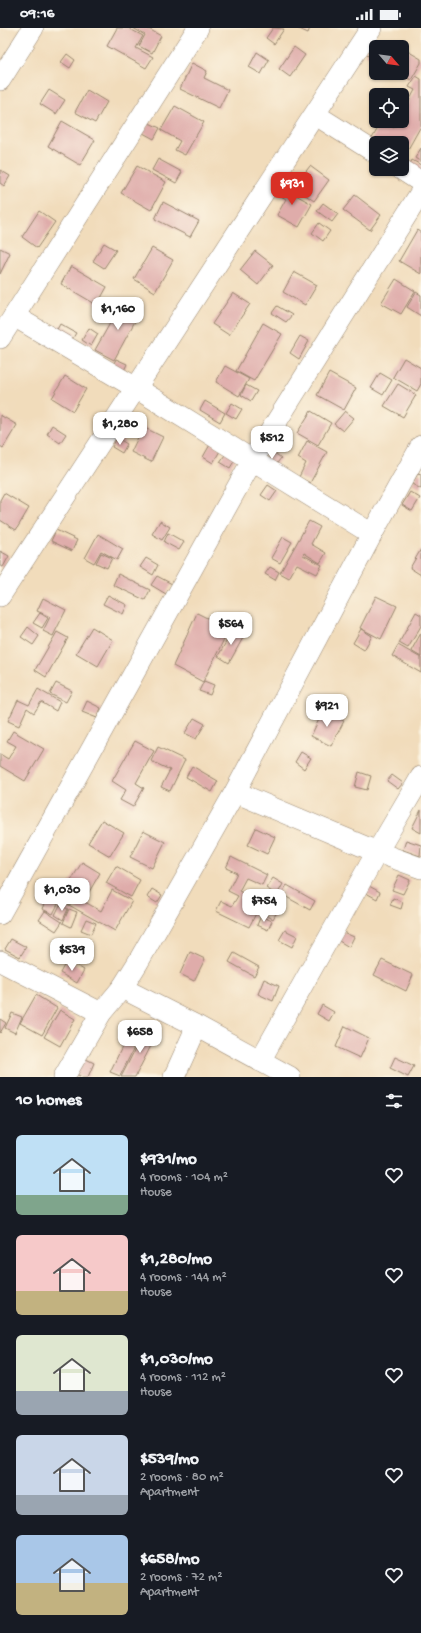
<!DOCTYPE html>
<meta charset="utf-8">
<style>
:root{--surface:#171b24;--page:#20242c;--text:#f1f3f6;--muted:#9ea1a6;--accent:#d93025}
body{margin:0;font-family:"Gochi Hand",sans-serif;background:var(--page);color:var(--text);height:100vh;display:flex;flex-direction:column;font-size:15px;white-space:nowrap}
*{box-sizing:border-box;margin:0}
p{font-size:13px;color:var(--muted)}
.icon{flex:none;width:22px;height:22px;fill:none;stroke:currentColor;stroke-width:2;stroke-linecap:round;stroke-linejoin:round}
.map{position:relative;height:1049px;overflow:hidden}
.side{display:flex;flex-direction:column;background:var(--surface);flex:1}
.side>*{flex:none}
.needle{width:26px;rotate:118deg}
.tools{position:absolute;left:369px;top:12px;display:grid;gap:8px}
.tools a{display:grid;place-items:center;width:40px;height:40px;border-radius:6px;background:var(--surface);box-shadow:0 1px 3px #0004;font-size:20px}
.price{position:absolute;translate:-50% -34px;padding:0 9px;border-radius:8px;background:#fff;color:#222;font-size:13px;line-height:26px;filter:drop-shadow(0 1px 2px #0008)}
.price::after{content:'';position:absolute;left:50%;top:24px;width:12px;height:9px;margin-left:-6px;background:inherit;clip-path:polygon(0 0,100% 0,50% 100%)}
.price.on{background:var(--accent);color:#fff}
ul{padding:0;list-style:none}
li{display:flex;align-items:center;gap:12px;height:100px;padding:0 16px}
li span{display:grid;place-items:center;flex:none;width:112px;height:80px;border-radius:6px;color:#555}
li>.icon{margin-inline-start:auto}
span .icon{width:48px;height:48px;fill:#fffc;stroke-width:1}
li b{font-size:17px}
h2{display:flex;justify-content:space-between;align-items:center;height:48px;padding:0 16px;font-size:17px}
.status{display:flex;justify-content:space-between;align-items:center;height:28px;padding:0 20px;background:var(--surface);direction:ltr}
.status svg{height:11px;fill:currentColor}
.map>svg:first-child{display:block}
.building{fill:#dfacaa}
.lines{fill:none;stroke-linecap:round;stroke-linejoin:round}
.minor-casing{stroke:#96836c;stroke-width:22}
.minor{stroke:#fff;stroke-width:21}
</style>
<div class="status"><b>09:16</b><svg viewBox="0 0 49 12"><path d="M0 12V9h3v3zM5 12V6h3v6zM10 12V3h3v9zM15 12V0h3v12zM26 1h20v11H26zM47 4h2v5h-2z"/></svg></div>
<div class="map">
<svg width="421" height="1049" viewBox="0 0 421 1049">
<rect width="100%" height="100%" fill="#fcf5e5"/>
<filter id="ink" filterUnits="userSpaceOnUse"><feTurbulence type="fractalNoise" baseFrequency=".025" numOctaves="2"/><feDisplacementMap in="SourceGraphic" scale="8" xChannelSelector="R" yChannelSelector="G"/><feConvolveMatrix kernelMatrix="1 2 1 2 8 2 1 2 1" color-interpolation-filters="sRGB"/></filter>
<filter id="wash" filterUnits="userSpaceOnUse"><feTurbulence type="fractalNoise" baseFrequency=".012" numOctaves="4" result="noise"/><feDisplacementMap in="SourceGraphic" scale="16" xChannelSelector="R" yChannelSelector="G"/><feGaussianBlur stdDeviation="0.9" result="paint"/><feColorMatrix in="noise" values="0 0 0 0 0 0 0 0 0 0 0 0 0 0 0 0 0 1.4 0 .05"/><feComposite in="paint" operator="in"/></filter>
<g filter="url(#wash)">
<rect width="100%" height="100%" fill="#f1dcbb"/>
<g id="blocks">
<!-- building -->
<g class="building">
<polygon points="117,0 128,0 143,8 136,20 153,29 146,40 107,18"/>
<polygon points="133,0 147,0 161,8 152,25 139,18 145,7"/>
<polygon points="273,0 284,1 274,16 266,10"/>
<polygon points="297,0 310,0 308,5"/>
<polygon points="294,19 305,27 290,49 279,41"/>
<polygon points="369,19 376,23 376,32 365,26"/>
<polygon points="404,21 421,31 421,35 411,52 399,45 402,45 402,26"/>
<polygon points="257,24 269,32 261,46 249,39"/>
<polygon points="67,26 75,32 70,40 61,34"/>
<polygon points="192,35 207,43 204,50 228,62 219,80 180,61"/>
<polygon points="416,48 421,51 421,98 402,132 402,115 370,114 382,93 394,100 398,93 402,93 402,86 415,62 409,59"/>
<polygon points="49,62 65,72 56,86 40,76"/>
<polygon points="87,62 107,74 95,95 75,84"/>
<polygon points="383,63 383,67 376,67 376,78 374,78 372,65"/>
<polygon points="175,78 204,94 185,127 175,122 180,113 161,102"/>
<polygon points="62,93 95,112 80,137 48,118"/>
<polygon points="149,95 160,100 154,111 143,105"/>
<polygon points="421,120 421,134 415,130"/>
<polygon points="158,131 182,144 176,155 152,142"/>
<polygon points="412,132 421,137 421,148 408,140"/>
<polygon points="137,138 166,154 151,182 121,165"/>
<polygon points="310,138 329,152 314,173 294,159"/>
<polygon points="0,142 10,148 4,158 0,155"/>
<polygon points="276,156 312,176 299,199 277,187 286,171 272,163"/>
<polygon points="355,167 381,187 370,202 343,182"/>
<polygon points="163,174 199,193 190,209 155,191"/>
<polygon points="323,175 338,186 332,194 317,183"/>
<polygon points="39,183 55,194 37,220 22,209"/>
<polygon points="319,195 330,203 323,213 312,205"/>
<polygon points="417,202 421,205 421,246 399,233"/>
<polygon points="104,215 116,222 104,240 93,233"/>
<polygon points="0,220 10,225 0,246"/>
<polygon points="152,220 173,232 155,264 134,251"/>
<polygon points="255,223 273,237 258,257 240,242"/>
<polygon points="71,238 107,259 97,277 61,256"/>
<polygon points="294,244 317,257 305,277 283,264"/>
<polygon points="396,251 415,263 401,286 381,275"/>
<polygon points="416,264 421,267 421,288 407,279"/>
<polygon points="233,265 250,276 229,307 212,296"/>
<polygon points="122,274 140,284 114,332 95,322"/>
<polygon points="277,278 292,287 286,294 272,285"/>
<polygon points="263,295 282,306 254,353 236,343"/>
<polygon points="60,296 76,305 69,316 54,307"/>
<polygon points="89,300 98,306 91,318 82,312"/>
<polygon points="300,308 309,313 299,331 290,325"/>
<polygon points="404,330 421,340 421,356 417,363 393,349"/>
<polygon points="116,331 127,336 122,347 111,341"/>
<polygon points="225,338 249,351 239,368 216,354"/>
<polygon points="329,345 356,360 344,382 317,367"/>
<polygon points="380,345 392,352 383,367 371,360"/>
<polygon points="65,348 86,361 73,383 52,370"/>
<polygon points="398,356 416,367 403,389 384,378"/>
<polygon points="246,357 257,363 251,373 241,367"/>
<polygon points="205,373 225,385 220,394 200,382"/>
<polygon points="232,375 242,381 236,391 226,385"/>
<polygon points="311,383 331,395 318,417 297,405"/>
<polygon points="345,383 354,390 343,403 334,396"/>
<polygon points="0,387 17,397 3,420 0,418"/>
<polygon points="52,397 66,406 60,415 47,406"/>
<polygon points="143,399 163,409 151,434 131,424"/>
<polygon points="117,410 127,416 122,425 112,419"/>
<polygon points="307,413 327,424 310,455 299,449 306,435 298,430"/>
<polygon points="211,415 221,421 213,435 203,429"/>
<polygon points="271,422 281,430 272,442 262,434"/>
<polygon points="227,424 236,430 230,440 220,434"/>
<polygon points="418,445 421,446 421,461 412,456"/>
<polygon points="268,457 277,463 270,473 261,467"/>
<polygon points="410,464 420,470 412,483 402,477"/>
<polygon points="4,465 29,480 16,502 0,492 0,472"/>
<polygon points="160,493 170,499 162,512 152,506"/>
<polygon points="309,493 320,499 311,516 326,525 320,535 304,525 303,527 322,537 317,546 297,536 289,550 280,545"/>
<polygon points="56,502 77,512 72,523 51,513"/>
<polygon points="168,505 184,514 179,522 164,514"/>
<polygon points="98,506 123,521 117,532 101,523 94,535 85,530"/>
<polygon points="283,509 292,514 280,535 271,530"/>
<polygon points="421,521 421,547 410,540"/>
<polygon points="0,523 9,528 3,539 0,538"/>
<polygon points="101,525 112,530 107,540 96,535"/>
<polygon points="146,530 158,537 153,547 140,539"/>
<polygon points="270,539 279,544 275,552 265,546"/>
<polygon points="118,546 150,562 145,572 113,557"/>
<polygon points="157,548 172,556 166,566 151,557"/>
<polygon points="108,567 127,577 123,586 103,576"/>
<polygon points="376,568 397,578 381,611 360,600"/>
<polygon points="43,570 66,582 53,608 43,603 50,589 37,583"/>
<polygon points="416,584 421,587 421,598 408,620 399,615"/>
<polygon points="40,585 48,590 42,600 33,595"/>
<polygon points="197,585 229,601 203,654 173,638"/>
<polygon points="28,599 39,608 33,617 21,609"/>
<polygon points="92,599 113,612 98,638 76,625"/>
<polygon points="361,601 372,608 364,622 353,615"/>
<polygon points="233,602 244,608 229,635 218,628"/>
<polygon points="57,604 68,610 46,649 35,642"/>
<polygon points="421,605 421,629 411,623"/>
<polygon points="398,617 421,630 421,645 392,628"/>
<polygon points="204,653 214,657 210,667 199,663"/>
<polygon points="56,655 72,663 66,674 50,666"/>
<polygon points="38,661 60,674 56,683 41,674 34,685 27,680 19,698 8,693 18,672 29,677"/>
<polygon points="87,673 101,680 97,690 82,684"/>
<polygon points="323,683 344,693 331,718 311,708"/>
<polygon points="194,690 205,696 196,711 185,705"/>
<polygon points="13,703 44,721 25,753 0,738 0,726 8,731 16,718 7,713"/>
<polygon points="135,713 154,723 136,755 144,760 133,779 120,772 126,762 112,753"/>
<polygon points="158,719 185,732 170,763 161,759 170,742 151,733"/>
<polygon points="301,724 311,730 304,741 295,734"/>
<polygon points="192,738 218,753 212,764 186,749"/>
<polygon points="359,744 371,748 367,762 355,759"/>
<polygon points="392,747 403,755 398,761 387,753"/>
<polygon points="421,782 421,805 412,800"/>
<polygon points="102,792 124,805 110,828 88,815"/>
<polygon points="256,800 275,809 267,826 248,817"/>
<polygon points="143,803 165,814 152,840 130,829"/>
<polygon points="406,812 421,817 420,828 403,822"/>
<polygon points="231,829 267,847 262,857 246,850 239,863 262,874 249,899 216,883 221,873 232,878 238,868 228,863 237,845 226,840"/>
<polygon points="82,834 100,845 85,871 66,861"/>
<polygon points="116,838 140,852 131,869 106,855"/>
<polygon points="399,847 410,852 403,866 392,862"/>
<polygon points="273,850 283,856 277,867 266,860"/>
<polygon points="287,857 315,873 310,882 281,866"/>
<polygon points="369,858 380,864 377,871 366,865"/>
<polygon points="152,861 162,867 157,875 147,869"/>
<polygon points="112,862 132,873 115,903 60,872 65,863 101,883"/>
<polygon points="393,870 403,874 401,881 390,877"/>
<polygon points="46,871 58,876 53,886 42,881"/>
<polygon points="262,874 278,882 273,891 258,883"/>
<polygon points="60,877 68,881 63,892 55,887"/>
<polygon points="69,881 77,884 71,899 63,895"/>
<polygon points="45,883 62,894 56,903 39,892"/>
<polygon points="261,888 272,893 268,902 257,897"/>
<polygon points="86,891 96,895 91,906 81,902"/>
<polygon points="285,902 297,908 292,919 279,912"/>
<polygon points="343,904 354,909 349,919 339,913"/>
<polygon points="11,911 26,919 20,929 5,921"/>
<polygon points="190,924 205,931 194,953 180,946"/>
<polygon points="234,925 259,939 254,948 229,934"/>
<polygon points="67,932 84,942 77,955 60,945"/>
<polygon points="382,932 413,947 406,963 374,947"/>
<polygon points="264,951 279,958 273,973 258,966"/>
<polygon points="36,967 57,980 42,1007 20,995"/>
<polygon points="322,977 334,984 329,993 317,986"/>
<polygon points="60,982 75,991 60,1018 44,1009"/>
<polygon points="12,985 22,989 15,1005 5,1000"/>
<polygon points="0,991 6,995 0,1005"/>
<polygon points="345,998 369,1010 360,1030 336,1019"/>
<polygon points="146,1000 157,1006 135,1049 121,1049"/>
<polygon points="124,1015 134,1020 120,1048 110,1044"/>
<polygon points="80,1028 94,1035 88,1049 82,1049 72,1044"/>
<polygon points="395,1029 414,1038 408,1049 390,1040"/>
</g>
</g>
</g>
<g filter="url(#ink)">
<use href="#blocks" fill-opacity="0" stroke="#96836c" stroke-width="1"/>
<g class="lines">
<defs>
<g id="minor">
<polyline points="0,52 33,0"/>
<polyline points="316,87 376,125"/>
<polyline points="401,141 421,154"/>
<polyline points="14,288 136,360 372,506"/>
<polyline points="0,310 198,0"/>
<polyline points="0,568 371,0"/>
<polyline points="235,764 377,824 421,840"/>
<polyline points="0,886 253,431 421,164"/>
<polyline points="0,933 101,985"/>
<polyline points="122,960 197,998 290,1049"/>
<polyline points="260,1033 377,824 421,749"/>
<polyline points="64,1049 101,985 122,960 137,936 235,764 372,506 421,418"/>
<polyline points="174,1049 197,998"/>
</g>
</defs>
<!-- minor casing -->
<use href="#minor" class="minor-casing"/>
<!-- minor -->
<use href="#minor" class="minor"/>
</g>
</g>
</svg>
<div class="tools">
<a><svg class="needle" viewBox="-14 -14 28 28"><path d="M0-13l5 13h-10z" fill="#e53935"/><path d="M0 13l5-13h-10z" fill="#9ea1a6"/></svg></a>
<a><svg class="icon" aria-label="locate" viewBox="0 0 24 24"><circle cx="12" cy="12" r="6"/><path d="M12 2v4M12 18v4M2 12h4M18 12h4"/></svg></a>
<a><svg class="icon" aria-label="layers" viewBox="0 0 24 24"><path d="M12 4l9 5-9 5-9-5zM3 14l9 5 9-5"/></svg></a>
</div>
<b class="price on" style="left:292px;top:178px">$931</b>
<b class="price" style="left:118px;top:303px">$1,160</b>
<b class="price" style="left:120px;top:418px">$1,280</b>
<b class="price" style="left:272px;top:432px">$512</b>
<b class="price" style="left:231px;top:618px">$564</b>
<b class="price" style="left:327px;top:700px">$921</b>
<b class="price" style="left:62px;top:884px">$1,030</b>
<b class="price" style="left:264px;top:895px">$754</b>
<b class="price" style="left:72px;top:944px">$539</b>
<b class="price" style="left:140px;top:1026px">$658</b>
</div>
<section class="side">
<h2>10 homes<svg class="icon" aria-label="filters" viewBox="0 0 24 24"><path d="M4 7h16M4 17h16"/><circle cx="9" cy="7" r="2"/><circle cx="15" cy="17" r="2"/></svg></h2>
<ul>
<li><span style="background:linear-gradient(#bfe0f5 75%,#7fa58c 0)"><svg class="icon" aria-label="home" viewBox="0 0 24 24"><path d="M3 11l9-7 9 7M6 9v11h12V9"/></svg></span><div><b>$931/mo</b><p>4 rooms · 104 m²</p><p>House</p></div><svg class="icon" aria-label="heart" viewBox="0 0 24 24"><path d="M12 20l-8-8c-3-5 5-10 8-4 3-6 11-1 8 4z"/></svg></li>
<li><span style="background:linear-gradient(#f6c9c9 70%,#c2b280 0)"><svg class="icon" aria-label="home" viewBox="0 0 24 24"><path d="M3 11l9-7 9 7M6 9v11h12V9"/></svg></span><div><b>$1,280/mo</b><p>4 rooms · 144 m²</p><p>House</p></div><svg class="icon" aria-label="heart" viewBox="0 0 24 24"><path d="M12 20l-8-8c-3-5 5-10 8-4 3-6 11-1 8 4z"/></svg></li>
<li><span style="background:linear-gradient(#dfe7d0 70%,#9aa5b1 0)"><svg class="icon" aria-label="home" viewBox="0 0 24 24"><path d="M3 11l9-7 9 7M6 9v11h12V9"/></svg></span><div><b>$1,030/mo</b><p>4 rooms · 112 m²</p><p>House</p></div><svg class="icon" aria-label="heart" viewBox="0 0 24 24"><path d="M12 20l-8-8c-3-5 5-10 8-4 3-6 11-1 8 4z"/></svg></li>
<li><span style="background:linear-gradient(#c9d6e8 75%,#9aa5b1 0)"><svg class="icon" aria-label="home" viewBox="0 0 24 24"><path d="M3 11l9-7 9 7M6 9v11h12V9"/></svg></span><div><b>$539/mo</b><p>2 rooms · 80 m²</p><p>Apartment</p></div><svg class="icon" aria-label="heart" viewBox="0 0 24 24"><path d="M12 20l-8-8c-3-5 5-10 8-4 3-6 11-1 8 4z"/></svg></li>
<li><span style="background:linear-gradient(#a9c7e8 60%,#c2b280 0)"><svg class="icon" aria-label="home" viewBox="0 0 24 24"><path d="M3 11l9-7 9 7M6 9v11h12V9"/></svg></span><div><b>$658/mo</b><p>2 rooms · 72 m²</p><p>Apartment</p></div><svg class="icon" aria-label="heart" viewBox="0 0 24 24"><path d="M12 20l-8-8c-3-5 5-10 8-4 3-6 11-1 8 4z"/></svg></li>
</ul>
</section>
